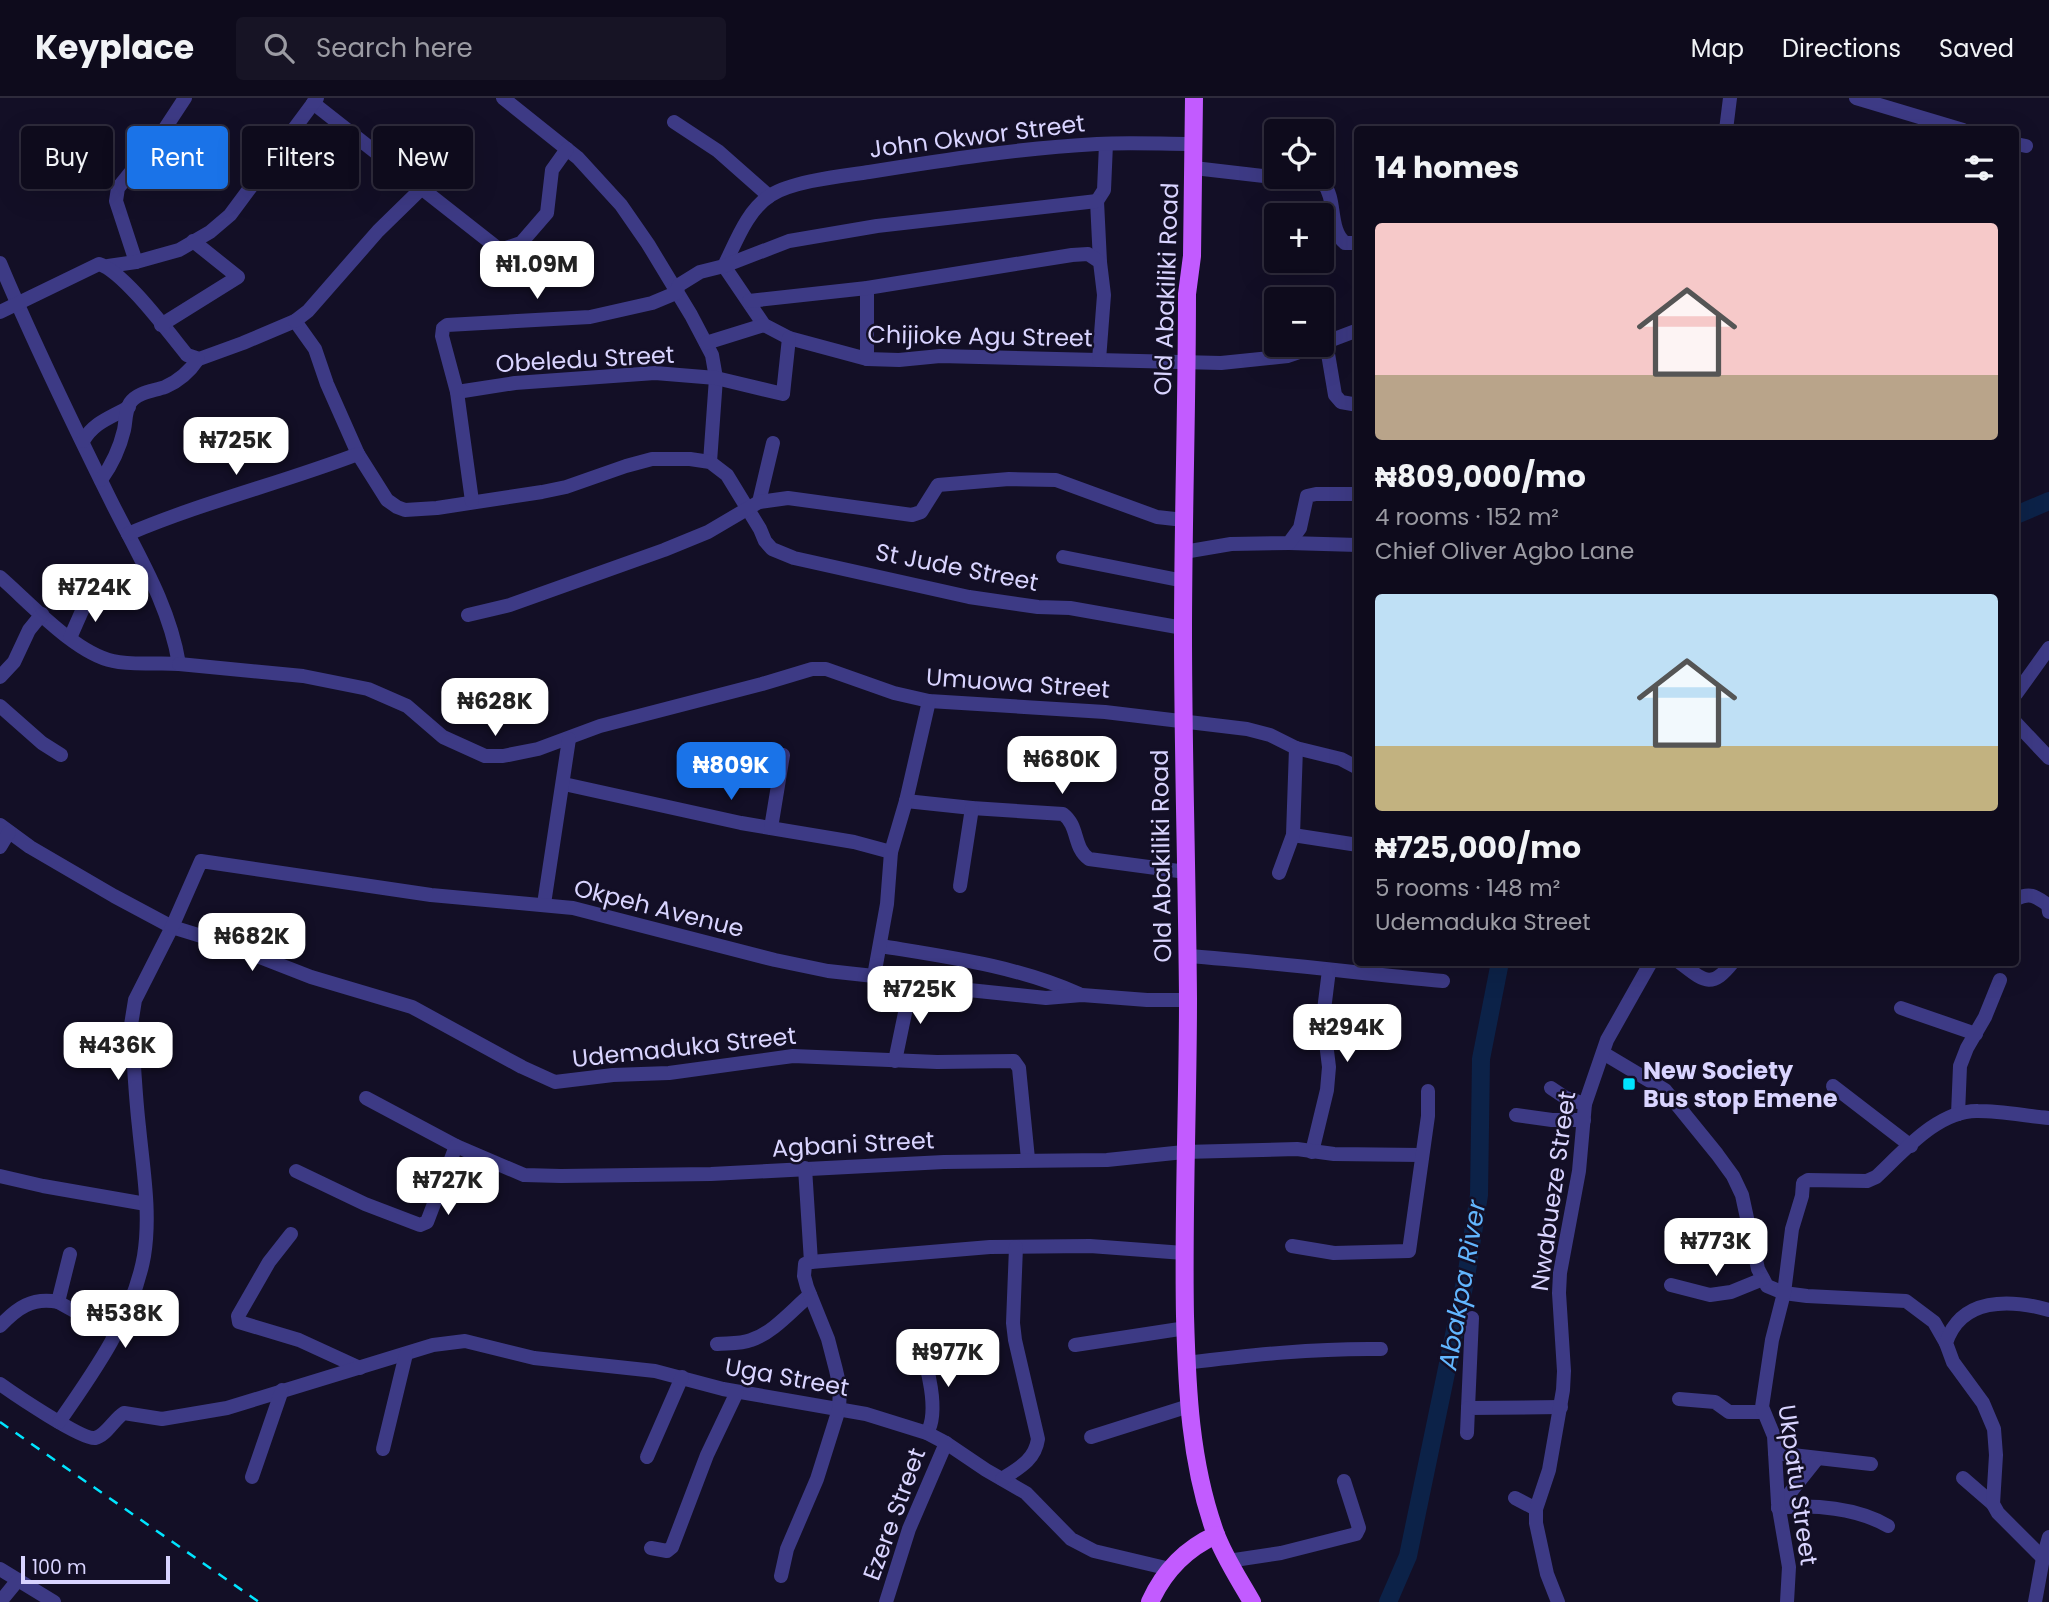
<!DOCTYPE html>
<meta charset="utf-8">
<style>
:root{--surface:#0e0b1c;--page:#171425;--text:#f1f3f6;--muted:#9b9ba3;--line:#2e2b3b;--accent:#1a73e8}
body{margin:0;font-family:Poppins,sans-serif;background:var(--page);color:var(--text);height:100vh;display:flex;flex-direction:column;font-size:26px;white-space:nowrap}
*{box-sizing:border-box;margin:0}
p{font-size:23px;color:var(--muted)}
.icon{flex:none;width:38px;height:38px;fill:none;stroke:currentColor;stroke-width:2;stroke-linecap:round;stroke-linejoin:round}
.map{position:relative;flex:1;overflow:hidden}
.drawer{position:absolute;left:1354px;top:28px;width:665px;height:840px;display:flex;flex-direction:column;background:var(--surface);border-radius:7px;box-shadow:0 7px 28px #0002,0 0 0 2px var(--line)}
.drawer>*{flex:none}
.guide{position:absolute;left:21px;top:28px;width:665px;height:63px;display:flex;gap:14px}
.tools{position:absolute;left:1264px;top:21px;display:grid;gap:14px}
.tools a{display:grid;place-items:center;width:70px;height:70px;border-radius:7px;background:var(--surface);box-shadow:0 7px 28px #0002,0 0 0 2px var(--line);font-size:35px}
.scale{position:absolute;left:21px;bottom:18px;width:149px;box-sizing:border-box;padding-left:7px;border:4px solid #d9d4ff;border-top:0;font-size:19px;line-height:24px;white-space:nowrap;color:#d9d4ff;-webkit-text-stroke:5px #130f26;paint-order:stroke}
.price{position:absolute;translate:-50% -60px;padding:0 16px;border-radius:14px;background:#fff;color:#222;font-size:23px;line-height:46px;filter:drop-shadow(0 2px 4px #0008)}
.price::after{content:'';position:absolute;left:50%;top:42px;width:21px;height:16px;margin-left:-10px;background:inherit;clip-path:polygon(0 0,100% 0,50% 100%)}
.price.selected{background:var(--accent);color:#fff}
ul{padding:0;list-style:none}
li{display:grid;align-content:center;gap:14px;height:371px;padding:0 21px}
li span{display:grid;place-items:center;height:217px;border-radius:7px;color:#555}
li>.icon{margin-inline-start:auto}
span .icon{width:126px;height:126px;fill:#fffc;stroke-width:1}
li b{font-size:30px}
h2{display:flex;justify-content:space-between;align-items:center;height:84px;padding:0 21px;font-size:30px}
.tag{padding:0 24px;border-radius:7px;background:var(--surface);box-shadow:0 7px 28px #0002,0 0 0 2px var(--line);font-size:24px;line-height:63px}
.tag.selected{background:var(--accent);color:#fff}
header{display:flex;align-items:center;gap:42px;box-sizing:border-box;height:98px;padding:0 35px;background:var(--surface);border-bottom:2px solid var(--line)}
header strong{font-size:33px}
nav{display:flex;gap:38px;margin-inline-start:auto;font-size:24px}
.search{width:490px;height:63px;background:var(--page);display:flex;align-items:center;gap:18px;box-sizing:border-box;padding:0 24px;border-radius:7px;color:var(--muted);font-size:26px}
.map>svg:first-child{display:block}
.lines{fill:none;stroke-linecap:round;stroke-linejoin:round}
.river{stroke:#0c2248;stroke-width:18}
.minor{stroke:#3d3a85;stroke-width:14}
.major{stroke:#c25bff;stroke-width:18}
.rail{stroke:#00e5ff;stroke-width:2.5;stroke-dasharray:10 9;stroke-linecap:butt}
.poi-dot{fill:#00e5ff;stroke:#130f26;stroke-width:2.5}
.labels{text-anchor:middle;dominant-baseline:central;stroke-width:5;stroke-linejoin:round;paint-order:stroke}
.street-label{font-size:24px;fill:#d9d4ff;stroke:#130f26}
.poi-label{font-size:24px;font-weight:bold;fill:#d9d4ff;stroke:#130f26;text-anchor:start}
.water-label{font-size:26px;font-style:italic;fill:#62b6ff;stroke:#130f26}
</style>
<header>
<strong>Keyplace</strong>
<div class="search"><svg class="icon" aria-label="search" viewBox="0 0 24 24"><circle cx="10" cy="10" r="6"/><path d="M15 15l6 6"/></svg>Search here</div>
<nav><a>Map</a><a>Directions</a><a>Saved</a></nav>
</header>
<div class="map">
<svg width="2049" height="1504" viewBox="0 0 2049 1504">
<rect width="100%" height="100%" fill="#130f26"/>
<g class="lines">
<!-- river -->
<g class="river">
<polyline points="2016,417 2049,403"/>
<polyline points="1388,1504 1408,1458 1466,1179 1479,1097 1481,961 1500,864"/>
</g>
<!-- minor -->
<g class="minor">
<polyline points="503,0 578,60 621,107 648,146 691,217 712,257 716,280 710,364"/>
<polyline points="1856,0 1963,32"/>
<polyline points="313,5 500,152 521,145 547,115 552,72 567,51"/>
<polyline points="674,24 718,53 769,98"/>
<polyline points="1726,32 1730,0"/>
<polyline points="2016,46 2026,48"/>
<path d="M1194 70 1323 85C1337 101 1328 131 1345 145H1358"/>
<polyline points="136,164 116,103 118,90 160,38 185,0"/>
<polyline points="1100,164 1097,103 1104,92 1106,46"/>
<path d="M0 165C33 244 71 322 109 399 136 454 169 505 179 566 157 564 134 568 113 563 75 555 30 505 0 479"/>
<polyline points="108,168 136,164 179,152 210,134 230,117 317,0"/>
<polyline points="724,168 764,227 789,240 867,261 899,262 940,258 1221,265 1288,258 1320,247"/>
<path d="M724 168C736 144 747 112 771 97 793 83 842 78 869 74 944 62 1021 50 1097 46 1129 44 1161 46 1193 46"/>
<polyline points="867,190 867,261"/>
<polyline points="749,203 867,190 1072,157 1088,156 1100,164 1104,197 1099,262"/>
<path d="M0 214 99 166C123 173 169 235 187 257L199 261 243 245 295 223 315 251 327 286 358 356 387 402 397 409 405 412 437 410 542 394 566 389 626 368 652 361H690L710 364 727 377 760 431 765 443 772 451 794 460 969 499 1038 509 1070 510 1183 530"/>
<polyline points="295,223 308,213 378,133 421,91"/>
<polyline points="161,227 238,179 193,143"/>
<polyline points="1326,244 1335,297 1341,304 1358,307"/>
<polyline points="706,245 764,227"/>
<polyline points="1321,246 1358,232"/>
<polyline points="457,294 515,285 655,275 716,280 783,296 789,240"/>
<path d="M83 343C94 324 110 320 129 309"/>
<path d="M101 382C111 368 120 349 124 332 126 323 125 313 130 305 137 294 154 293 165 289 179 283 190 273 198 261"/>
<polyline points="472,403 457,294 442,238 443,230 447,227 590,219 652,205 676,195 679,187 700,174 724,168 789,143 877,128 1097,103"/>
<polyline points="759,404 773,345"/>
<path d="M128 436C203 404 282 385 358 356"/>
<polyline points="1289,445 1358,447"/>
<polyline points="1184,454 1231,446 1289,445 1300,430 1307,398 1316,396 1358,396"/>
<polyline points="1063,459 1184,483"/>
<polyline points="468,517 510,507 664,452 708,434 759,404 788,400 912,417 921,414 938,387 1009,381 1056,382 1157,419 1184,422"/>
<polyline points="70,540 89,497"/>
<polyline points="179,566 303,578 368,591 407,608 443,639 485,658 503,658 538,651 600,628 762,586 812,571 826,571 894,595 929,603 1105,614 1247,631 1270,637 1296,650 1341,661 1358,670"/>
<polyline points="0,579 14,564 29,532 42,516"/>
<polyline points="2016,596 2049,550"/>
<polyline points="0,608 42,645 61,657"/>
<polyline points="2016,625 2049,660"/>
<polyline points="564,686 741,725 854,744 891,754"/>
<path d="M906 703 972 710 1063 716C1079 728 1073 750 1089 761L1186 774"/>
<polyline points="0,727 30,749 114,798 172,829 224,845 311,879 412,909 522,969 555,984 613,977 669,975 793,958 937,964 1014,963 1019,970 1028,1061"/>
<polyline points="771,730 783,657"/>
<polyline points="1293,737 1358,747"/>
<polyline points="0,749 9,734"/>
<polyline points="1279,775 1293,737 1296,650"/>
<polyline points="960,788 972,710"/>
<path d="M2016 801C2030 794 2035 798 2048 807L2049 814"/>
<polyline points="544,806 569,641"/>
<path d="M881 848C948 859 1017 868 1079 896"/>
<path d="M1187 858C1272 864 1357 875 1443 883"/>
<path d="M1679 864C1704 883 1711 892 1733 864"/>
<polyline points="874,878 887,806 891,754 906,703 929,603"/>
<polyline points="1901,910 1976,936"/>
<polyline points="1603,955 1665,992 1717,1056 1733,1078 1742,1097 1758,1171 1767,1188 1784,1195 1807,1198 1906,1203 1934,1224 1946,1245"/>
<polyline points="895,963 911,886"/>
<polyline points="1833,988 1911,1048"/>
<polyline points="1551,990 1566,1000 1585,1006"/>
<polyline points="366,1000 456,1048"/>
<polyline points="1958,1016 1960,968 1967,950 1985,919 2000,882"/>
<polyline points="1516,1017 1552,1022 1584,1022"/>
<polyline points="1312,1054 1327,992 1329,969 1323,920 1329,872"/>
<polyline points="296,1073 365,1106 420,1127 427,1124 456,1048 524,1077 561,1078 711,1076 944,1064 1107,1062 1184,1054 1297,1051 1334,1056 1421,1057"/>
<polyline points="0,1078 43,1088 146,1106"/>
<polyline points="291,1136 269,1164 238,1218 239,1224 299,1242 360,1270"/>
<polyline points="1292,1148 1334,1155 1409,1153 1428,1018 1428,993"/>
<polyline points="70,1156 58,1204 114,1235"/>
<polyline points="811,1164 990,1149 1090,1148 1184,1155"/>
<polyline points="1671,1187 1710,1197 1731,1194 1763,1181"/>
<path d="M0 1228C17 1210 32 1199 58 1204"/>
<path d="M919 1244C927 1267 940 1313 927 1335"/>
<path d="M717 1246C728 1245 741 1246 751 1242 773 1235 792 1212 810 1197"/>
<polyline points="1075,1247 1186,1230"/>
<path d="M1186 1265C1251 1257 1315 1250 1381 1251"/>
<path d="M0 1286C14 1296 82 1342 95 1340 106 1338 114 1321 124 1315L162 1321 227 1310 433 1247 465 1243 534 1260 655 1273 723 1291 866 1316 927 1335 946 1345 986 1372 1026 1395 1071 1441 1094 1453 1170 1471"/>
<polyline points="1679,1301 1715,1304 1729,1314 1763,1314"/>
<polyline points="1468,1310 1472,1220"/>
<path d="M59 1324C94 1274 133 1219 144 1158 151 1115 143 1071 139 1029 135 995 134 961 131 927L135 902 172 829 201 763 431 797 573 810 775 862 828 873 874 878 911 886 1046 900 1082 897 1147 902H1188"/>
<polyline points="1467,1335 1468,1310 1561,1309"/>
<polyline points="1091,1339 1189,1308"/>
<polyline points="383,1351 406,1256"/>
<polyline points="1775,1355 1871,1366"/>
<polyline points="647,1359 682,1279"/>
<polyline points="252,1379 282,1292"/>
<polyline points="1963,1380 1993,1406"/>
<path d="M1002 1381C1019 1370 1035 1362 1038 1341L1015 1242 1013 1225 1016 1149"/>
<polyline points="1515,1400 1536,1411"/>
<path d="M1778 1410C1814 1406 1857 1410 1888 1428"/>
<polyline points="1778,1410 1817,1361"/>
<polyline points="651,1450 667,1453 672,1449 707,1357 737,1294"/>
<path d="M2043 1460 1998 1415 1993 1406 1996 1357 1994 1331 1983 1305 1953 1264 1946 1245C1961 1199 2010 1201 2049 1212"/>
<polyline points="1228,1463 1281,1455 1356,1436 1359,1430 1344,1383"/>
<polyline points="0,1471 54,1504"/>
<polyline points="781,1478 787,1451 817,1381 839,1311 840,1290 836,1272 828,1241 807,1189 804,1178 805,1166 811,1164 805,1070"/>
<polyline points="0,1504 18,1482"/>
<polyline points="886,1504 909,1431 946,1345"/>
<polyline points="1558,1504 1547,1476 1536,1425 1536,1411 1549,1372 1563,1292 1564,1273 1559,1195 1560,1175 1579,1073 1585,1006 1607,942 1651,864"/>
<path d="M1787 1504 1789 1469 1778 1405 1774 1338 1762 1309 1772 1242 1784 1195 1792 1131 1802 1098 1803 1085 1808 1082 1867 1083 1876 1079C1903 1054 1938 1012 1978 1013 2002 1013 2026 1018 2049 1020"/>
<polyline points="2035,1504 2043,1460 2049,1439"/>
</g>
<!-- major -->
<g class="major">
<path d="M1194 0 1192 158 1187 196C1187 309 1183 422 1183 535 1183 656 1187 778 1188 900 1188 1006 1183 1112 1185 1218 1187 1291 1190 1364 1215 1434 1224 1459 1239 1481 1252 1504"/>
<path d="M1150 1504C1164 1473 1185 1451 1216 1437"/>
</g>
<!-- rail -->
<polyline class="rail" points="0,1324 259,1504"/>
</g>
<!-- markers -->
<rect class="poi-dot" x="1622" y="979" width="14" height="14" rx="3.5"/>
<g class="labels">
<!-- street labels -->
<g class="street-label">
<text transform="translate(977 38) rotate(-7)">John Okwor Street</text>
<text transform="translate(1166 191) rotate(-88)">Old Abakiliki Road</text>
<text transform="translate(980 238) rotate(1)">Chijioke Agu Street</text>
<text transform="translate(585 261) rotate(-3)">Obeledu Street</text>
<text transform="translate(957 469) rotate(11)">St Jude Street</text>
<text transform="translate(1018 585) rotate(4)">Umuowa Street</text>
<text transform="translate(1161 758) rotate(-91)">Old Abakiliki Road</text>
<text transform="translate(659 810) rotate(14)">Okpeh Avenue</text>
<text transform="translate(684 949) rotate(-6)">Udemaduka Street</text>
<text transform="translate(853 1046) rotate(-3)">Agbani Street</text>
<text transform="translate(1553 1093) rotate(-82)">Nwabueze Street</text>
<text transform="translate(787 1279) rotate(10)">Uga Street</text>
<text transform="translate(1798 1387) rotate(82)">Ukpatu Street</text>
<text transform="translate(894 1416) rotate(-70)">Ezere Street</text>
</g>
<!-- poi labels -->
<g class="poi-label">
<text x="1643" y="972">New Society<tspan x="1643" dy="28">Bus stop Emene</tspan></text>
</g>
<!-- water labels -->
<g class="water-label">
<text transform="translate(1462 1187) rotate(-80)">Abakpa River</text>
</g>
</g>
</svg>
<div class="tools">
<a><svg class="icon" aria-label="locate" viewBox="0 0 24 24"><circle cx="12" cy="12" r="6"/><path d="M12 2v4M12 18v4M2 12h4M18 12h4"/></svg></a>
<a>+</a>
<a>−</a>
</div>
<div class="scale">100 m</div>
<b class="price" style="left:537px;top:203px">₦1.09M</b>
<b class="price" style="left:236px;top:379px">₦725K</b>
<b class="price" style="left:95px;top:526px">₦724K</b>
<b class="price" style="left:495px;top:640px">₦628K</b>
<b class="price" style="left:1062px;top:698px">₦680K</b>
<b class="price selected" style="left:731px;top:704px">₦809K</b>
<b class="price" style="left:252px;top:875px">₦682K</b>
<b class="price" style="left:920px;top:928px">₦725K</b>
<b class="price" style="left:1347px;top:966px">₦294K</b>
<b class="price" style="left:118px;top:984px">₦436K</b>
<b class="price" style="left:448px;top:1119px">₦727K</b>
<b class="price" style="left:1716px;top:1180px">₦773K</b>
<b class="price" style="left:125px;top:1252px">₦538K</b>
<b class="price" style="left:948px;top:1291px">₦977K</b>
<div class="guide">
<a class="tag">Buy</a>
<a class="tag selected">Rent</a>
<a class="tag">Filters</a>
<a class="tag">New</a>
</div>
<section class="drawer">
<h2>14 homes<svg class="icon" aria-label="filters" viewBox="0 0 24 24"><path d="M4 7h16M4 17h16"/><circle cx="9" cy="7" r="2"/><circle cx="15" cy="17" r="2"/></svg></h2>
<ul>
<li><span style="background:linear-gradient(#f6c9c9 70%,#b9a48a 0)"><svg class="icon" aria-label="home" viewBox="0 0 24 24"><path d="M3 11l9-7 9 7M6 9v11h12V9"/></svg></span><div><b>₦809,000/mo</b><p>4 rooms · 152 m²</p><p>Chief Oliver Agbo Lane</p></div></li>
<li><span style="background:linear-gradient(#bfe0f5 70%,#c2b280 0)"><svg class="icon" aria-label="home" viewBox="0 0 24 24"><path d="M3 11l9-7 9 7M6 9v11h12V9"/></svg></span><div><b>₦725,000/mo</b><p>5 rooms · 148 m²</p><p>Udemaduka Street</p></div></li>
</ul>
</section>
</div>
